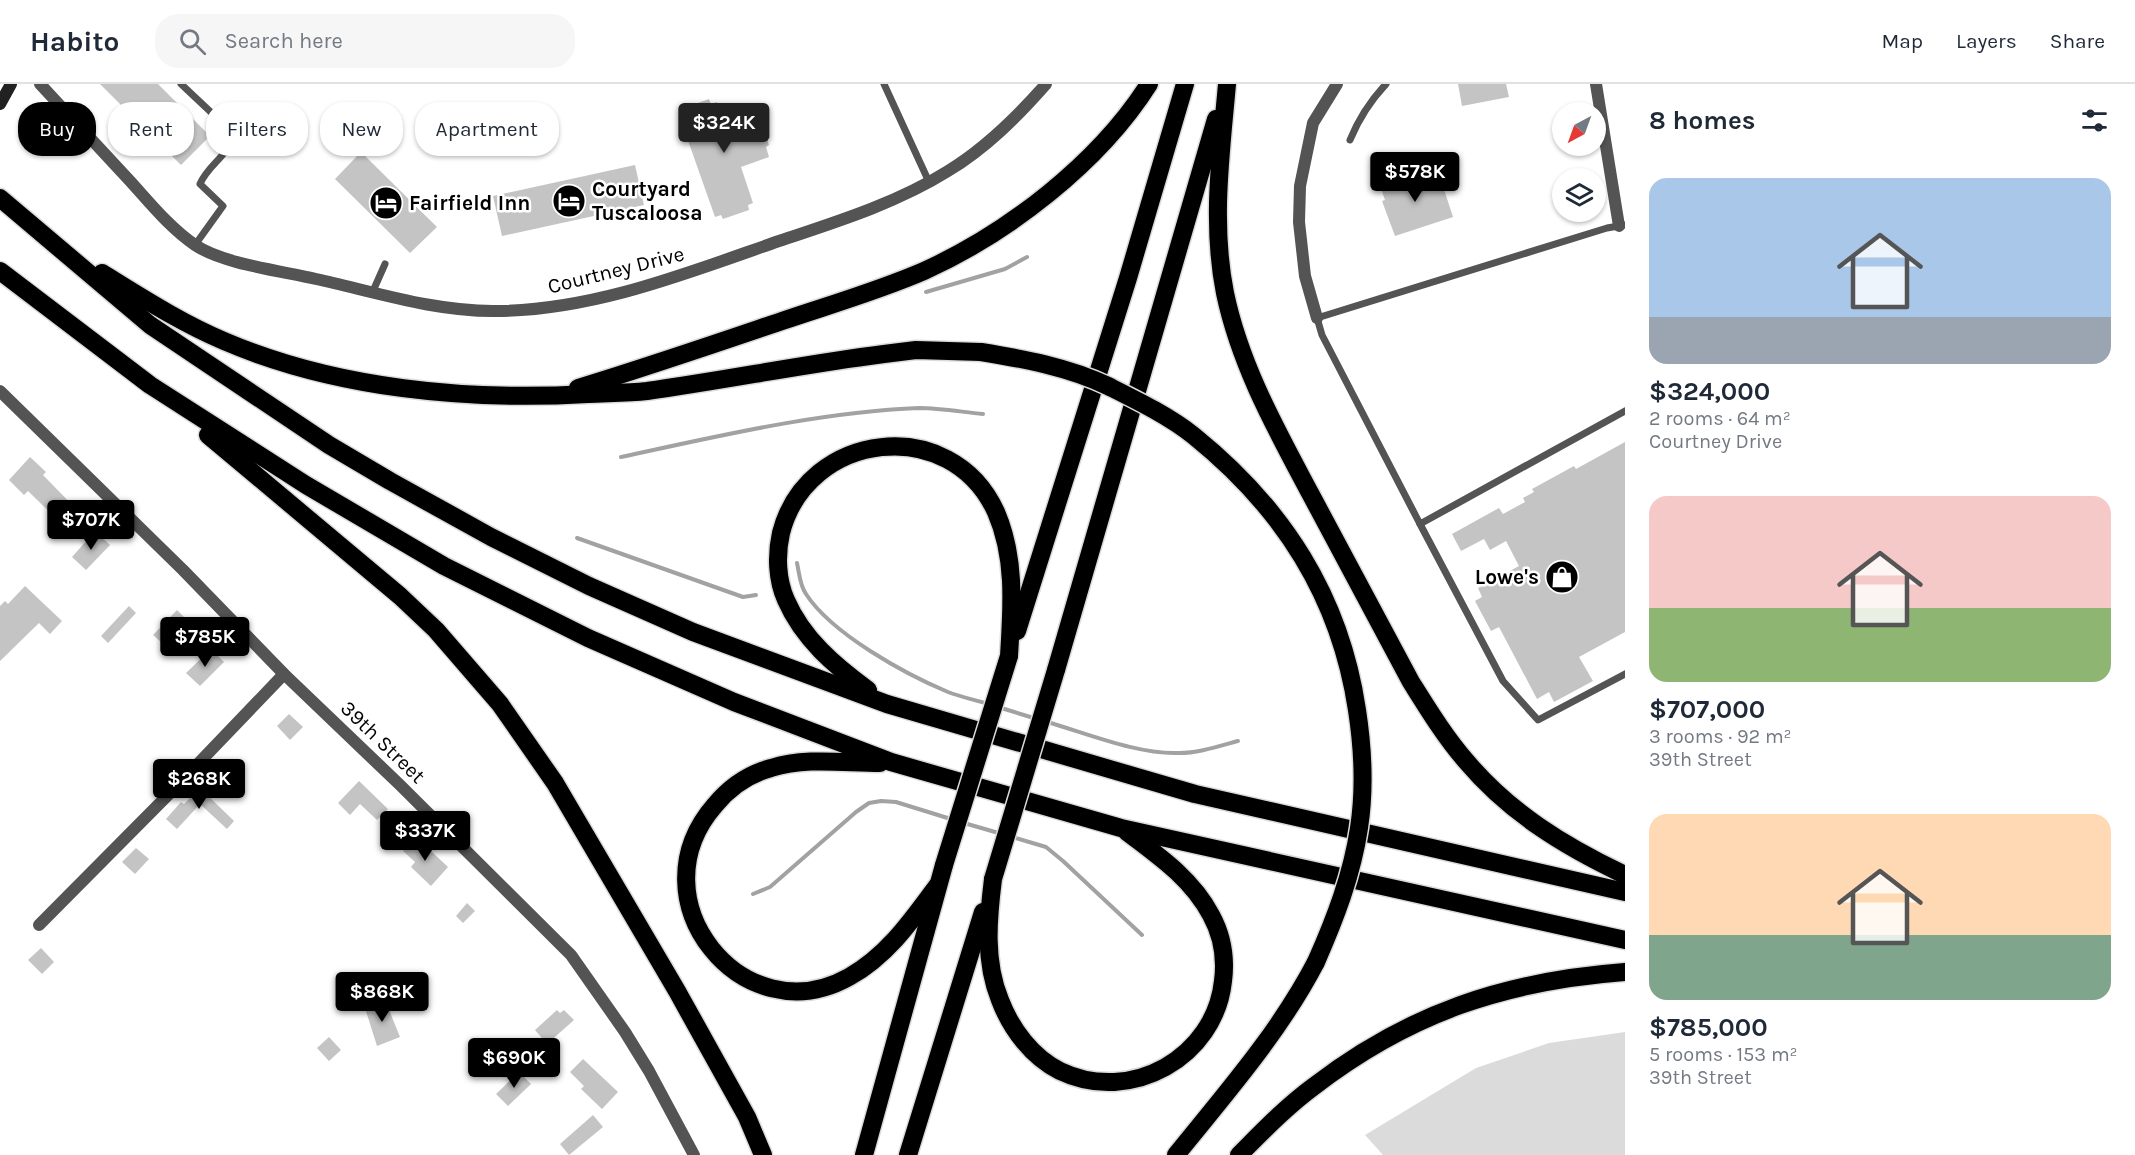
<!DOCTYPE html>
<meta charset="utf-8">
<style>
:root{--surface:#fff;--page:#f6f6f7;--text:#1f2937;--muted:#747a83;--line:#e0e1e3;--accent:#000}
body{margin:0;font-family:Karla,sans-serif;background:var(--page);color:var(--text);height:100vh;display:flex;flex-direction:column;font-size:22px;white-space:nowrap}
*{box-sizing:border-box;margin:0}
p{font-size:20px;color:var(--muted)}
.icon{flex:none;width:33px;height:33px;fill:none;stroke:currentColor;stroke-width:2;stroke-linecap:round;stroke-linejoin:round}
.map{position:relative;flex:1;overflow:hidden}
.sheet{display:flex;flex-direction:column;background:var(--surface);width:510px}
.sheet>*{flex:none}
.banner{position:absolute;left:18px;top:18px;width:570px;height:54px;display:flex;gap:12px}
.needle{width:39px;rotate:221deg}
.fabs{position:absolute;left:1552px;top:18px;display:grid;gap:12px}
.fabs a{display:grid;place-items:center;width:54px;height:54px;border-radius:50%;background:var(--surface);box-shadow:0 2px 4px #0004;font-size:30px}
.price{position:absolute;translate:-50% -51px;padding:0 14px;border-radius:6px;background:var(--accent);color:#fff;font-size:20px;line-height:39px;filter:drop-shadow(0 2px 3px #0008)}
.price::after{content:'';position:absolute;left:50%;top:36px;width:18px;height:14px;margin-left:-9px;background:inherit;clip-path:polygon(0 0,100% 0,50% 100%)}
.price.active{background:#222;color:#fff}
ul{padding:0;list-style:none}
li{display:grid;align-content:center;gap:12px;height:318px;padding:0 24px}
li span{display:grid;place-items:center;height:186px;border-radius:18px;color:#555}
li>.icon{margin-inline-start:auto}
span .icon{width:108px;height:108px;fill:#fffc;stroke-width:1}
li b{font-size:26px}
h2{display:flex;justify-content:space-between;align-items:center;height:72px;padding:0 24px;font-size:26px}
.pill{padding:0 21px;border-radius:24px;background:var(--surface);box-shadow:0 2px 4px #0004;font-size:21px;line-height:54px}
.pill.active{background:var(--accent);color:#fff}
header{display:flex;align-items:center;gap:36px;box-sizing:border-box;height:84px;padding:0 30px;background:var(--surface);border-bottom:2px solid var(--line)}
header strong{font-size:28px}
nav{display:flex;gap:33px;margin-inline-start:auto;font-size:21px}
.search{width:420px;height:54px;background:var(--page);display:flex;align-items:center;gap:15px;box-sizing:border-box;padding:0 21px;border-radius:24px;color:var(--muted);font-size:22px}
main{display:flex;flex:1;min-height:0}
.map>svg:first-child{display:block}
.green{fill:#dbdbdb}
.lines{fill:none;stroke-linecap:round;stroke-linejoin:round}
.stream{stroke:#a2a2a2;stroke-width:4}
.building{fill:#c4c4c4}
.highway-casing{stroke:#dbdbdb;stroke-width:21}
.lane{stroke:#545454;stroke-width:7}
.street{stroke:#545454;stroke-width:12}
.secondary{stroke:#212121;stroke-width:12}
.highway{stroke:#000;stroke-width:18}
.highway-bridge-casing{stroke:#dbdbdb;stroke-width:21;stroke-linecap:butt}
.highway-bridge{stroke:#000;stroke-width:18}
.labels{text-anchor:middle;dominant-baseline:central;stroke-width:5;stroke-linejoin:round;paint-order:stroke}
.poi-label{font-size:21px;font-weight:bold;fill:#000;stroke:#fff;text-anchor:start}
.street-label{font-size:21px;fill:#000;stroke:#fff}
</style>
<header>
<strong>Habito</strong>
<div class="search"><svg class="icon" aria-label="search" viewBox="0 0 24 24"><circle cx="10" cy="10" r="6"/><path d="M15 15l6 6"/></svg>Search here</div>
<nav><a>Map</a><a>Layers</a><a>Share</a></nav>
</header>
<main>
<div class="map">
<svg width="1625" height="1071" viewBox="0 0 1625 1071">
<rect width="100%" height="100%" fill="#fff"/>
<!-- green -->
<polygon class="green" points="1625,948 1625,1071 1383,1071 1365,1051 1476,984 1549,959"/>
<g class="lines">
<!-- stream -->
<g class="stream">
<polyline points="926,208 1005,185 1027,173"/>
<path d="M621 373C719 352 819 328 919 324 940 324 962 328 983 330"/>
<polyline points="577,454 743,513 756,511"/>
<path d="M797 479C799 488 800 502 806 510 832 550 905 590 948 608 961 613 975 616 988 620"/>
<polyline points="998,623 1037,635"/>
<path d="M1047 638C1086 649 1139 671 1179 669 1199 669 1219 662 1238 657"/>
<polyline points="964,739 1002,750"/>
<polyline points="1012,753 1046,763 1063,777 1142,851"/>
<polyline points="753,810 770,803 856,728 869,719 881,717 896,718 954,736"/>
</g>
</g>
<!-- building -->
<g class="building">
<polygon points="100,0 158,0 210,52 181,81"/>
<polygon points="1458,0 1506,0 1509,13 1462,22"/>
<polygon points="709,15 711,20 717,18 724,37 751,28 755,39 760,37 762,42 765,41 770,54 767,55 769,61 766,63 769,73 741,83 753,119 748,121 749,126 723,135 721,131 715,133 679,31 686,29 684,24"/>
<polygon points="361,68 437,143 410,169 335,95"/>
<polygon points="635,81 644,121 502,152 493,112"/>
<polygon points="1439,90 1453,133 1395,152 1382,117 1385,116 1380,102 1411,91 1413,98"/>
<polygon points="1625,358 1625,548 1579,573 1593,597 1554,618 1549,608 1537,615 1499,543 1491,547 1475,517 1482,513 1478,504 1519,482 1506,457 1490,466 1484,455 1461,467 1452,450 1499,424 1503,430 1525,418 1523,414 1534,408 1532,405 1574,382 1576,385"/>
<polygon points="30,373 46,388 43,391 83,432 69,447 28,407 24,411 9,396"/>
<polygon points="95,447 110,461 86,486 72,473"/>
<polygon points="25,502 62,537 50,550 39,539 0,577 0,522 5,517 8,520"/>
<polygon points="129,522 136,529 108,559 101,552"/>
<polygon points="177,526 184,533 161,558 153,551"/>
<polygon points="211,565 224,578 200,602 186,589"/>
<polygon points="289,630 303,643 290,656 277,642"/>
<polygon points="359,697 388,725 377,736 360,720 350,731 338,719"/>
<polygon points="200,704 234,737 227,745 200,720 177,745 166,735 181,718 184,720"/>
<polygon points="416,753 448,783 431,802 411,783 415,778 403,767"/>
<polygon points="136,764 149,775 135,790 122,778"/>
<polygon points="467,819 475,827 463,839 456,832"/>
<polygon points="41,864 54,878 42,890 28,876"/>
<polygon points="385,916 400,953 377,962 365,924"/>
<polygon points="557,926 560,929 564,926 574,936 547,960 535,946"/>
<polygon points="329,953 341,966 329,977 317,964"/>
<polygon points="583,975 618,1008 602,1025 581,1005 584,1002 570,988"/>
<polygon points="519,988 531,1000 508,1022 496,1010"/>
<polygon points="593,1031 603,1043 569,1071 560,1060"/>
</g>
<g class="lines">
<defs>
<g id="highway">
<path d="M1227 0C1221 69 1211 139 1225 209 1240 281 1276 345 1310 409 1344 472 1377 535 1411 598 1428 625 1445 653 1466 677 1510 729 1564 762 1625 791"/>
<polyline points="0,114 150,241 329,361 390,397 491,453 589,502 693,548 887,620 1195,710 1625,808"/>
<polyline points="0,187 150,301 306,401 444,482 588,554 734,618 891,678 1121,744 1625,856"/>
<path d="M102 189C141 213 181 239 224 257 336 305 468 317 588 310 608 309 628 309 647 307 726 296 805 280 884 270L916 266 981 268"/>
<path d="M578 304C647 283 714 260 782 237 829 221 878 207 924 187 1008 149 1099 79 1149 0"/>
<polyline points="208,351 400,512 436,546 500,620 555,699 677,907 747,1033 763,1071"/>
<polyline points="1017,547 1128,194 1185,0"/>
<polyline points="1056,586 1216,35"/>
<path d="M868 606C835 582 803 555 786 516 777 496 776 471 781 449 807 347 951 329 996 428 1016 474 1012 523 1009 572"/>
<path d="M880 679C844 679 806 673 771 684 749 690 729 704 715 721 632 816 744 952 849 893 887 872 912 836 937 802"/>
<path d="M993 795C988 835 984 877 1000 916 1011 945 1032 973 1060 987 1131 1021 1215 973 1223 897 1226 874 1222 851 1211 831 1192 795 1159 772 1127 748"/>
<polyline points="864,1071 944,781"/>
<polyline points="908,1071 983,828"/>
<path d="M1176 1071C1226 1009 1279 949 1316 878"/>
<path d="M1239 1071C1263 1047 1286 1023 1313 1003 1409 929 1505 897 1625 888"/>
</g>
</defs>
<!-- highway casing -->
<use href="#highway" class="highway-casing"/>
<!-- lane -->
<g class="lane">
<path d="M181 0 233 49C230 72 209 79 200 100L223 122 195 161"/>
<polyline points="884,0 929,98"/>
<path d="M1350 56C1359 34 1370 17 1386 0"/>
<polyline points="1625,141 1607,144 1317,234 1322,251 1420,440 1625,327"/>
<polyline points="373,207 385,180"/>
<polyline points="1420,440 1503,597 1538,636 1625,590"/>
</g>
<!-- street -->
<g class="street">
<path d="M40 0C70 32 100 65 130 97 150 119 170 144 195 161 223 180 282 187 316 195 375 208 436 228 497 227 595 226 687 189 779 157 836 138 897 119 948 87 986 64 1017 33 1046 0"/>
<polyline points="1596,0 1619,142"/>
<polyline points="1317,234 1305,192 1299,138 1300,102 1313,39 1337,0"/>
<polyline points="0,307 183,486 284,590 400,701 571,871 625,948 649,987 694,1071"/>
<polyline points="39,841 170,709 284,590"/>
</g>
<!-- secondary -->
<polyline class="secondary" points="0,20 11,0"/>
<!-- highway -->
<use href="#highway" class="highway"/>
<defs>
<g id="highway-bridge">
<path d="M981 268C1024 275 1068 283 1108 302 1136 316 1169 332 1194 352 1283 424 1340 512 1357 626 1363 665 1365 705 1359 744 1352 791 1335 835 1316 878"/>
<polyline points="944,781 1009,572"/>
<polyline points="993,795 1056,586"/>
</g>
</defs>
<!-- highway-bridge casing -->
<use href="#highway-bridge" class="highway-bridge-casing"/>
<!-- highway-bridge -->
<use href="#highway-bridge" class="highway-bridge"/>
</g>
<!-- icons -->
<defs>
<symbol id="hotel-disc" viewBox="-11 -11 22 22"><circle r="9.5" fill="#000" stroke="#fff"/><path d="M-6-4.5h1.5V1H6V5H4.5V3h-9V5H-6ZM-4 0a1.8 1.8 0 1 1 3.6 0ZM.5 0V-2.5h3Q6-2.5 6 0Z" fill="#fff"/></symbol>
<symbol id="shop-disc" viewBox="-11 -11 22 22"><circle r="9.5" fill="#000" stroke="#fff"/><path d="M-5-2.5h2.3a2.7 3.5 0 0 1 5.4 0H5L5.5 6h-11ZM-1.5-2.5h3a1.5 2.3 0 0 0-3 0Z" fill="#fff"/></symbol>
</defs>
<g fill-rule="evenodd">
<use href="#hotel-disc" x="550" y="98" width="38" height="38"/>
<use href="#hotel-disc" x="367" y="100" width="38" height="38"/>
<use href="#shop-disc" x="1543" y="474" width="38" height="38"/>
</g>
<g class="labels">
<!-- poi labels -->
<g class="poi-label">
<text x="592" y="105">Courtyard<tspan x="592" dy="24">Tuscaloosa</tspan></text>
<text x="409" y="119">Fairfield Inn</text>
<text x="1539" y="493" text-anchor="end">Lowe's</text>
</g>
<!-- street labels -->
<g class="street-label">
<text transform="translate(616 186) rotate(-14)">Courtney Drive</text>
<text transform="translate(383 658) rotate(44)">39th Street</text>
</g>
</g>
</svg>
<div class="fabs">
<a><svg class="needle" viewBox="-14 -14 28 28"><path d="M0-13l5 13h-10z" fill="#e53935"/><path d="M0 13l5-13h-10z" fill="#747a83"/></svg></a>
<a><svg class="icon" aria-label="layers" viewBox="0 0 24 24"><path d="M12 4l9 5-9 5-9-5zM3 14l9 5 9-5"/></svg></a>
</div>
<b class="price active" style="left:724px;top:70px">$324K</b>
<b class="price" style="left:1415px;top:119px">$578K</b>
<b class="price" style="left:91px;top:467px">$707K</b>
<b class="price" style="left:205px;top:584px">$785K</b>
<b class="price" style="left:199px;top:726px">$268K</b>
<b class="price" style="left:425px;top:778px">$337K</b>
<b class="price" style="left:382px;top:939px">$868K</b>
<b class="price" style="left:514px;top:1005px">$690K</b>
<div class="banner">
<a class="pill active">Buy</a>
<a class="pill">Rent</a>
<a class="pill">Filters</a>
<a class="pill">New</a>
<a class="pill">Apartment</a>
</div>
</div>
<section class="sheet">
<h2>8 homes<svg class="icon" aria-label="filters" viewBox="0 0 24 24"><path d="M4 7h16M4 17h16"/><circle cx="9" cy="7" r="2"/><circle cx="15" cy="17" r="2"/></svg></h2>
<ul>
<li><span style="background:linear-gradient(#a9c7e8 75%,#9aa5b1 0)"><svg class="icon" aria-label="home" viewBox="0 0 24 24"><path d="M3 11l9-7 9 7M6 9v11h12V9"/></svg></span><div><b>$324,000</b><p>2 rooms · 64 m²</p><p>Courtney Drive</p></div></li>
<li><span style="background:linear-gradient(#f6c9c9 60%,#8fb573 0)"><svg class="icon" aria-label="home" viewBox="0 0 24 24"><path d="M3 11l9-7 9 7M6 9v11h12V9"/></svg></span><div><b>$707,000</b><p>3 rooms · 92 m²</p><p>39th Street</p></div></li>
<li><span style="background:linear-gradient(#ffd9b3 65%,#7fa58c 0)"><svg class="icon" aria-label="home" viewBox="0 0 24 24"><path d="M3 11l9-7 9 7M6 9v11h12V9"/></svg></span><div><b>$785,000</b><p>5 rooms · 153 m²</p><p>39th Street</p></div></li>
</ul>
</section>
</main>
